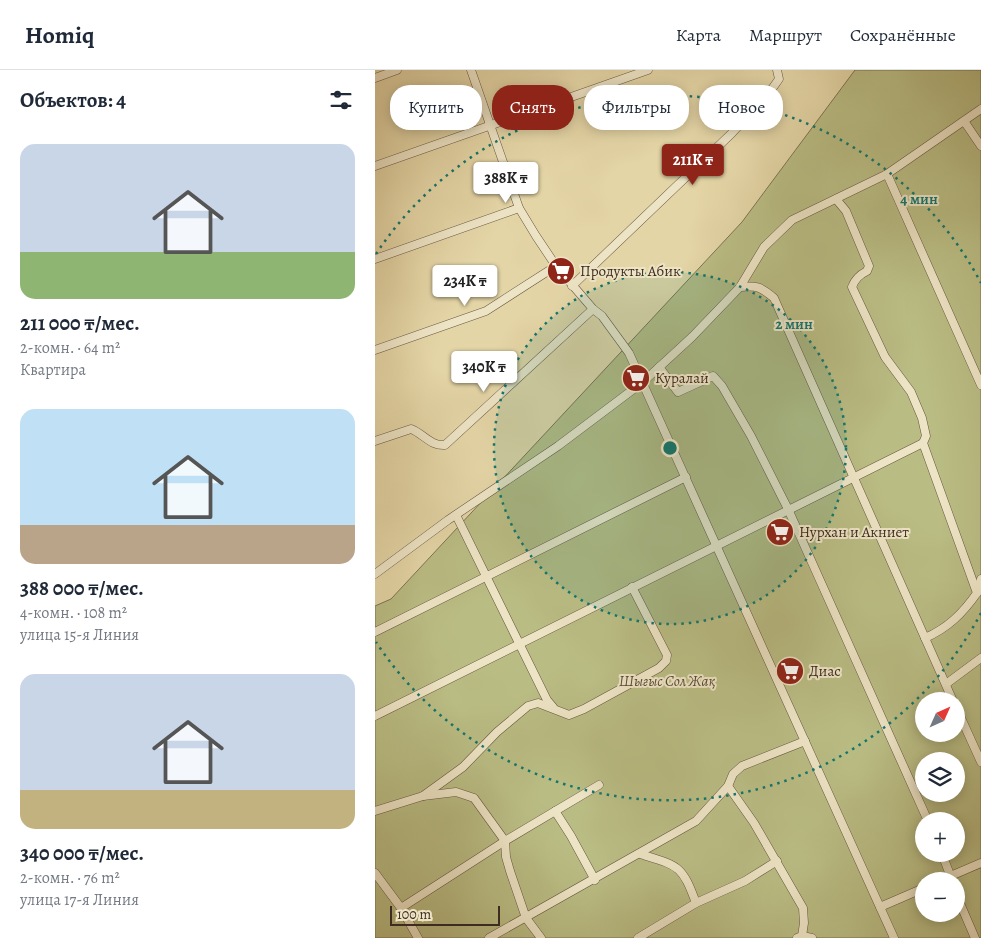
<!DOCTYPE html>
<html lang="ru">
<meta charset="utf-8">
<style>
:root{--surface:#fff;--page:#f6f6f7;--text:#1f2937;--muted:#747a83;--line:#e0e1e3;--accent:#8f2418}
body{margin:0;font-family:Alegreya,serif;background:var(--page);color:var(--text);height:100vh;display:flex;flex-direction:column;font-size:19px;white-space:nowrap}
*{box-sizing:border-box;margin:0}
p{font-size:16px;color:var(--muted)}
.icon{flex:none;width:28px;height:28px;fill:none;stroke:currentColor;stroke-width:2;stroke-linecap:round;stroke-linejoin:round}
.map{position:relative;flex:1;overflow:hidden}
.drawer{display:flex;flex-direction:column;background:var(--surface);width:375px}
.drawer>*{flex:none}
.hud{position:absolute;left:15px;top:15px;width:475px;height:45px;display:flex;gap:10px}
.needle{width:32px;rotate:45deg}
.controls{position:absolute;left:540px;top:622px;display:grid;gap:10px}
.controls a{display:grid;place-items:center;width:50px;height:50px;border-radius:50%;background:var(--surface);box-shadow:0 2px 12px #0003;font-size:25px}
.scale{position:absolute;left:15px;bottom:12px;width:110px;box-sizing:border-box;padding-left:5px;border:2px solid #3e2c22;border-top:0;font-size:14px;line-height:18px;white-space:nowrap;color:#3e2c22;-webkit-text-stroke:4px #ede4c5;paint-order:stroke}
.price{position:absolute;translate:-50% -42px;padding:0 11px;border-radius:5px;background:#fff;color:#222;font-size:16px;line-height:32px;filter:drop-shadow(0 1px 2px #0008)}
.price::after{content:'';position:absolute;left:50%;top:30px;width:15px;height:11px;margin-left:-8px;background:inherit;clip-path:polygon(0 0,100% 0,50% 100%)}
.price.on{background:var(--accent);color:#fff}
ul{padding:0;list-style:none}
li{display:grid;align-content:center;gap:10px;height:265px;padding:0 20px}
li span{display:grid;place-items:center;height:155px;border-radius:15px;color:#555}
li>.icon{margin-inline-start:auto}
span .icon{width:90px;height:90px;fill:#fffc;stroke-width:1}
li b{font-size:21px}
h2{display:flex;justify-content:space-between;align-items:center;height:60px;padding:0 20px;font-size:21px}
.pill{padding:0 18px;border-radius:20px;background:var(--surface);box-shadow:0 2px 12px #0003;font-size:18px;line-height:45px}
.pill.on{background:var(--accent);color:#fff}
header{display:flex;align-items:center;gap:30px;box-sizing:border-box;height:70px;padding:0 25px;background:var(--surface);border-bottom:1px solid var(--line)}
header strong{font-size:24px}
nav{display:flex;gap:28px;margin-inline-start:auto;font-size:18px}
main{display:flex;flex:1;min-height:0}
.map>svg:first-child{display:block}
.green{fill:#b9bc83;stroke:#7c7452;fill-rule:evenodd}
.lines{fill:none;stroke-linecap:round;stroke-linejoin:round}
.street-casing{stroke:#685643;stroke-width:9}
.street{stroke:#ede4c5;stroke-width:8}
.ring{fill:none;stroke:#0f766e;stroke-width:2.5;stroke-dasharray:2.5 5}
.labels{text-anchor:middle;dominant-baseline:central;stroke-width:4;stroke-linejoin:round;paint-order:stroke}
.poi-label{font-size:15px;fill:#3e2c22;stroke:#ede4c5;text-anchor:start}
.park-label{font-size:15px;font-style:italic;fill:#574935;stroke:#ede4c5}
.centre{fill:#0f766e;stroke:#ede4c5;stroke-width:2.5}
.ring-label{font-size:15px;text-anchor:middle;font-weight:bold;fill:#0f766e;stroke:#ede4c5;stroke-width:4;stroke-linejoin:round;paint-order:stroke}
</style>
<header>
<strong>Homiq</strong>
<nav><a>Карта</a><a>Маршрут</a><a>Сохранённые</a></nav>
</header>
<main>
<section class="drawer">
<h2>Объектов: 4<svg class="icon" aria-label="filters" viewBox="0 0 24 24"><path d="M4 7h16M4 17h16"/><circle cx="9" cy="7" r="2"/><circle cx="15" cy="17" r="2"/></svg></h2>
<ul>
<li><span style="background:linear-gradient(#c9d6e8 70%,#8fb573 0)"><svg class="icon" aria-label="home" viewBox="0 0 24 24"><path d="M3 11l9-7 9 7M6 9v11h12V9"/></svg></span><div><b>211 000 ₸/мес.</b><p>2-комн. · 64 m²</p><p>Квартира</p></div></li>
<li><span style="background:linear-gradient(#bfe0f5 75%,#b9a48a 0)"><svg class="icon" aria-label="home" viewBox="0 0 24 24"><path d="M3 11l9-7 9 7M6 9v11h12V9"/></svg></span><div><b>388 000 ₸/мес.</b><p>4-комн. · 108 m²</p><p>улица 15-я Линия</p></div></li>
<li><span style="background:linear-gradient(#c9d6e8 75%,#c2b280 0)"><svg class="icon" aria-label="home" viewBox="0 0 24 24"><path d="M3 11l9-7 9 7M6 9v11h12V9"/></svg></span><div><b>340 000 ₸/мес.</b><p>2-комн. · 76 m²</p><p>улица 17-я Линия</p></div></li>
</ul>
</section>
<div class="map">
<svg width="606" height="868" viewBox="0 0 606 868">
<rect width="100%" height="100%" fill="#e4d5a6"/>
<filter id="stains"><feTurbulence type="fractalNoise" baseFrequency=".004" numOctaves="4"/><feColorMatrix values="0 0 0 0 .2 0 0 0 0 .09 0 0 0 0 .02 0 0 0 .5 -.17"/></filter>
<radialGradient id="worn" r=".72"><stop offset=".6" stop-color="#630" stop-opacity="0"/><stop offset="1" stop-color="#630" stop-opacity=".3"/></radialGradient>
<!-- green -->
<path class="green" d="M480 0H606V868H0V536L16 529 367 152ZM549 631H581V664H549ZM549 691H581V724H549ZM549 751H581V784H549ZM549 811H581V844H549Z"/>
<g class="lines">
<defs>
<g id="street">
<polyline points="96,0 144,138 161,166 181,196 218,239 227,246 254,283 519,868"/>
<polyline points="0,8 22,0"/>
<polyline points="589,51 606,76"/>
<polyline points="0,96 273,0"/>
<polyline points="512,104 606,315"/>
<path d="M461 129 471 141 494 196 492 201C484 205 480 209 477 217L510 287 536 322 547 348 551 366 548 373 602 523C588 543 573 558 550 568"/>
<polyline points="0,189 144,138"/>
<polyline points="197,216 357,63 394,23 404,9 402,0"/>
<path d="M365 217C382 215 386 217 399 228L578 631"/>
<polyline points="0,280 111,241 181,196"/>
<polyline points="284,297 303,322 338,306 347,316 376,366 413,439 553,751"/>
<path d="M0 371 36 359C49 364 55 376 70 375L218 239"/>
<polyline points="81,445 172,630 178,637"/>
<polyline points="0,504 73,450 183,376 268,312 317,267 365,217 389,177 417,150 512,104 606,39"/>
<polyline points="602,523 606,509"/>
<polyline points="0,562 311,407"/>
<polyline points="571,614 606,588"/>
<polyline points="581,637 606,692"/>
<polyline points="0,646 548,373"/>
<polyline points="353,716 379,753 428,838 429,853 427,866 422,868"/>
<polyline points="48,726 81,722 99,728 130,771 131,787 135,801 151,848 166,868"/>
<polyline points="0,741 48,726 88,697 122,662 153,636 163,633 194,645 209,639 284,598 291,591 292,585 257,517"/>
<polyline points="180,741 196,766 220,810"/>
<polyline points="567,784 577,810"/>
<polyline points="0,803 26,838 43,868"/>
<polyline points="564,811 606,793"/>
<polyline points="581,824 600,868"/>
<polyline points="321,833 370,811 402,791"/>
<polyline points="505,837 549,818"/>
<polyline points="26,838 130,771 224,715"/>
<polyline points="427,866 437,868"/>
<polyline points="114,868 321,751 353,716 358,704 367,696 430,671"/>
<path d="M263 868 321 833C307 795 304 796 265 784"/>
</g>
</defs>
<!-- street casing -->
<use href="#street" class="street-casing"/>
<!-- street -->
<use href="#street" class="street"/>
</g>
<!-- distance rings -->
<circle cx="295" cy="378" r="176" fill="#0f766e" fill-opacity=".12"/>
<g class="ring">
<circle cx="295" cy="378" r="176"/>
<path d="M606 543A352 352 0 0 1 1 572M1 184A352 352 0 0 1 606 213"/>
</g>
<!-- icons -->
<defs>
<symbol id="supermarket-disc" viewBox="-11 -11 22 22"><circle r="9.5" fill="#8f2418" stroke="#ede4c5"/><path d="M-6-5.5h2.5l.6 2H6L4.5 2H-2.5L-4.4-4H-6ZM-1.5 3.2a1.3 1.3 0 1 0 .1 0ZM3 3.2a1.3 1.3 0 1 0 .1 0Z" fill="#fff"/></symbol>
</defs>
<g fill-rule="evenodd">
<use href="#supermarket-disc" x="170" y="185" width="32" height="32"/>
<use href="#supermarket-disc" x="245" y="292" width="32" height="32"/>
<use href="#supermarket-disc" x="389" y="446" width="32" height="32"/>
<use href="#supermarket-disc" x="399" y="585" width="32" height="32"/>
</g>
<g class="labels">
<!-- poi labels -->
<g class="poi-label">
<text x="205" y="201">Продукты Абик</text>
<text x="280" y="308">Куралай</text>
<text x="424" y="462">Нурхан и Акниет</text>
<text x="434" y="601">Диас</text>
</g>
<!-- park labels -->
<g class="park-label">
<text x="292" y="611">Шығыс Сол Жақ</text>
</g>
</g>
<circle cx="295" cy="378" r="8" class="centre"/>
<g class="ring-label">
<text x="544" y="134">4 мин</text>
<text x="419" y="259">2 мин</text>
</g>
<rect width="100%" height="100%" filter="url(#stains)"/>
<rect width="100%" height="100%" fill="url(#worn)"/>
</svg>
<div class="controls">
<a><svg class="needle" viewBox="-14 -14 28 28"><path d="M0-13l5 13h-10z" fill="#e53935"/><path d="M0 13l5-13h-10z" fill="#747a83"/></svg></a>
<a><svg class="icon" aria-label="layers" viewBox="0 0 24 24"><path d="M12 4l9 5-9 5-9-5zM3 14l9 5 9-5"/></svg></a>
<a>+</a>
<a>−</a>
</div>
<div class="scale">100 m</div>
<b class="price on" style="left:318px;top:116px">211K ₸</b>
<b class="price" style="left:131px;top:134px">388K ₸</b>
<b class="price" style="left:90px;top:237px">234K ₸</b>
<b class="price" style="left:109px;top:323px">340K ₸</b>
<div class="hud">
<a class="pill">Купить</a>
<a class="pill on">Снять</a>
<a class="pill">Фильтры</a>
<a class="pill">Новое</a>
</div>
</div>
</main>
